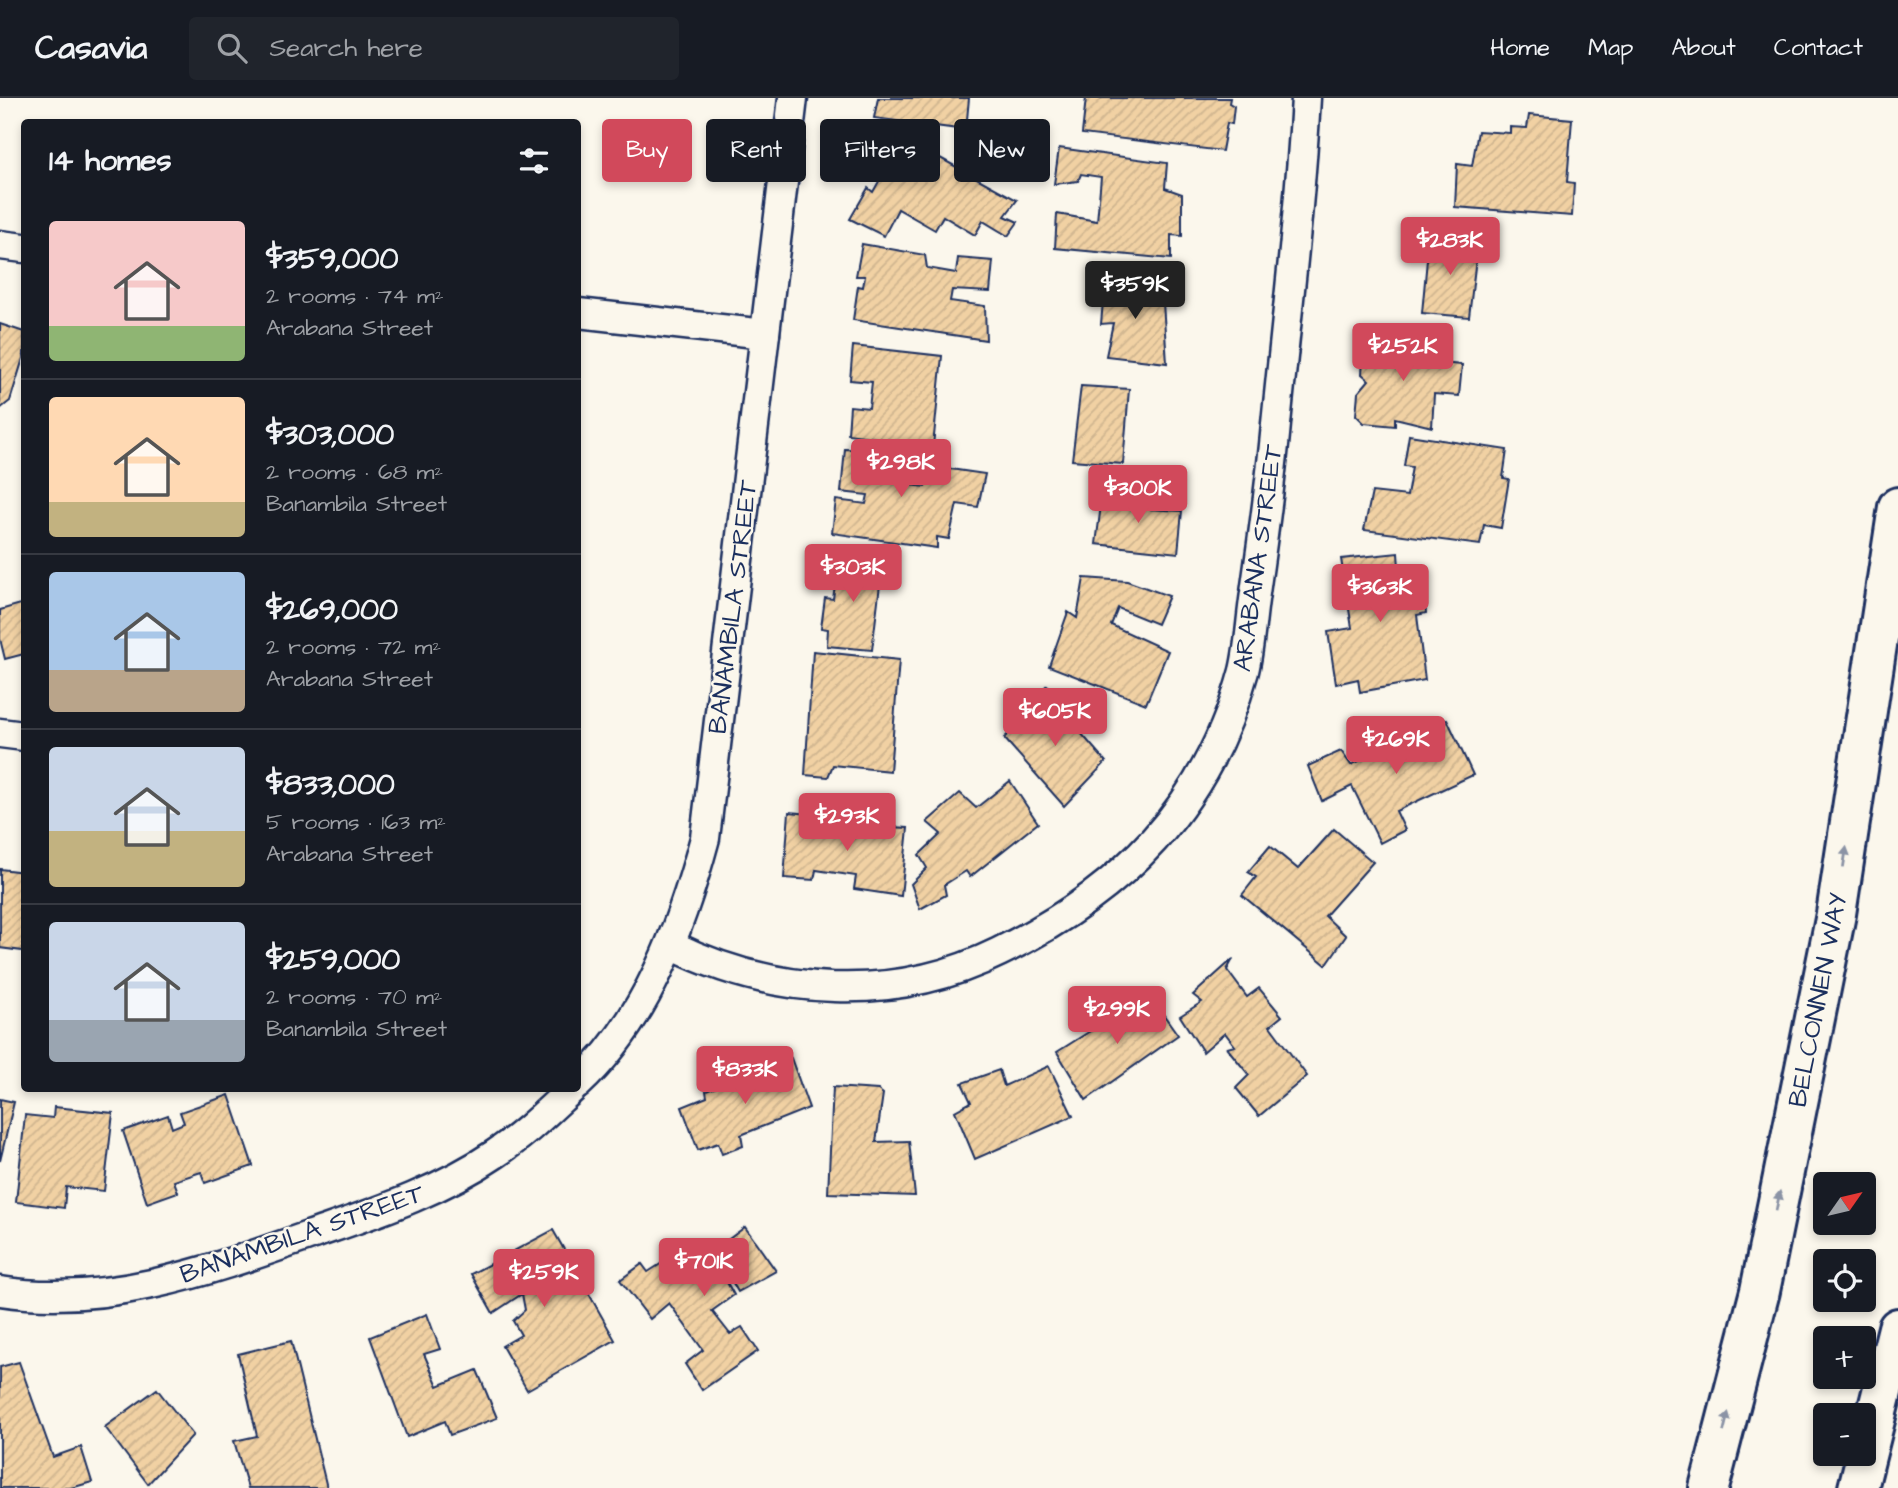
<!DOCTYPE html>
<meta charset="utf-8">
<style>
:root{--surface:#171b24;--page:#20242c;--text:#f1f3f6;--muted:#9ea1a6;--line:#363941;--accent:#d1495b}
body{margin:0;font-family:"Architects Daughter",sans-serif;background:var(--page);color:var(--text);height:100vh;display:flex;flex-direction:column;font-size:26px;white-space:nowrap}
*{box-sizing:border-box;margin:0}
p{font-size:23px;color:var(--muted)}
.icon{flex:none;width:38px;height:38px;fill:none;stroke:currentColor;stroke-width:2;stroke-linecap:round;stroke-linejoin:round}
.map{position:relative;flex:1;overflow:hidden}
.details{position:absolute;left:21px;top:21px;width:560px;height:973px;display:flex;flex-direction:column;background:var(--surface);border-radius:7px;box-shadow:0 4px 10px #0003}
.details>*{flex:none}
.top-card{position:absolute;left:602px;top:21px;width:665px;height:63px;display:flex;gap:14px}
.needle{width:46px;rotate:56deg}
.tools{position:absolute;left:1813px;top:1074px;display:grid;gap:14px}
.tools a{display:grid;place-items:center;width:63px;height:63px;border-radius:7px;background:var(--surface);box-shadow:0 4px 10px #0003;font-size:35px}
.price{position:absolute;translate:-50% -60px;padding:0 16px;border-radius:7px;background:var(--accent);color:#fff;font-size:23px;line-height:46px;filter:drop-shadow(0 2px 4px #0008)}
.price::after{content:'';position:absolute;left:50%;top:42px;width:21px;height:16px;margin-left:-10px;background:inherit;clip-path:polygon(0 0,100% 0,50% 100%)}
.price.current{background:#222;color:#fff}
ul{padding:0;list-style:none}
li{display:flex;align-items:center;gap:21px;height:175px;padding:0 28px}
li+li{border-top:2px solid var(--line)}
li span{display:grid;place-items:center;flex:none;width:196px;height:140px;border-radius:7px;color:#555}
li>.icon{margin-inline-start:auto}
span .icon{width:84px;height:84px;fill:#fffc;stroke-width:1}
li b{font-size:30px}
h2{display:flex;justify-content:space-between;align-items:center;height:84px;padding:0 28px;font-size:30px}
.chip{padding:0 24px;border-radius:7px;background:var(--surface);box-shadow:0 4px 10px #0003;font-size:24px;line-height:63px}
.chip.current{background:var(--accent);color:#fff}
header{display:flex;align-items:center;gap:42px;box-sizing:border-box;height:98px;padding:0 35px;background:var(--surface);border-bottom:2px solid var(--line)}
header strong{font-size:33px}
nav{display:flex;gap:38px;margin-inline-start:auto;font-size:24px}
.search{width:490px;height:63px;background:var(--page);display:flex;align-items:center;gap:18px;box-sizing:border-box;padding:0 24px;border-radius:7px;color:var(--muted);font-size:26px}
.map>svg:first-child{display:block}
.building{fill:url(#building-hatch);stroke:#1b2f5e;stroke-width:2}
.lines{fill:none;stroke-linecap:round;stroke-linejoin:round}
.street-casing{stroke:#1b2f5e;stroke-width:33}
.primary-casing{stroke:#1b2f5e;stroke-width:44}
.street{stroke:#fbf7ec;stroke-width:28}
.primary{stroke:#fbf7ec;stroke-width:38}
.oneway{fill:#8b93a5}
.labels{text-anchor:middle;dominant-baseline:central;stroke-width:5;stroke-linejoin:round;paint-order:stroke}
.street-label{font-size:26px;fill:#1b2f5e;stroke:#fbf7ec}
</style>
<header>
<strong>Casavia</strong>
<div class="search"><svg class="icon" aria-label="search" viewBox="0 0 24 24"><circle cx="10" cy="10" r="6"/><path d="M15 15l6 6"/></svg>Search here</div>
<nav><a>Home</a><a>Map</a><a>About</a><a>Contact</a></nav>
</header>
<div class="map">
<svg width="1898" height="1390" viewBox="0 0 1898 1390">
<defs>
<pattern id="building-hatch" width="6" height="6" patternUnits="userSpaceOnUse" patternTransform="scale(1.75)"><rect width="6" height="6" fill="#f1d1a3"/><path d="M-1 1l2-2M0 6l6-6M5 7l2-2" fill="none" stroke="#ceb48f"/></pattern>
</defs>
<rect width="100%" height="100%" fill="#fbf7ec"/>
<filter id="ink" filterUnits="userSpaceOnUse"><feTurbulence type="fractalNoise" baseFrequency=".0143" numOctaves="2"/><feDisplacementMap in="SourceGraphic" scale="14" xChannelSelector="R" yChannelSelector="G"/><feConvolveMatrix kernelMatrix="1 2 1 2 8 2 1 2 1" color-interpolation-filters="sRGB"/></filter>
<g filter="url(#ink)">
<!-- building -->
<g class="building">
<polygon points="878,0 969,0 966,32 874,20"/>
<polygon points="1086,0 1230,0 1229,5 1234,8 1232,26 1227,25 1222,53 1082,36"/>
<polygon points="1529,17 1572,21 1567,84 1574,85 1572,118 1455,109 1457,66 1472,68 1478,33 1510,35 1510,29 1527,30"/>
<polygon points="887,31 1017,102 1005,118 1018,124 1008,138 983,123 975,137 943,118 935,132 898,111 884,138 850,121 868,90 873,94 882,78 874,74 879,65 869,56"/>
<polygon points="1059,50 1167,65 1165,90 1182,96 1182,138 1171,137 1171,161 1055,150 1057,116 1097,123 1101,79 1081,76 1078,83 1054,86"/>
<polygon points="1429,140 1478,144 1469,219 1422,215"/>
<polygon points="862,146 925,157 927,170 956,175 958,160 993,163 990,194 952,192 950,203 985,208 986,242 853,222 858,188 863,189 865,178 856,178"/>
<polygon points="1105,181 1162,189 1167,265 1106,258 1113,225 1101,226"/>
<polygon points="0,226 24,234 24,257 10,303 0,311"/>
<polygon points="1374,240 1399,243 1399,249 1440,254 1440,265 1462,267 1459,298 1434,296 1432,329 1395,320 1395,328 1364,325 1356,317 1358,295 1369,282 1362,276 1364,247"/>
<polygon points="853,248 942,258 933,348 848,336 850,308 869,310 872,284 850,282"/>
<polygon points="1081,288 1129,291 1123,366 1072,362"/>
<polygon points="1409,337 1507,352 1503,380 1509,381 1501,430 1484,427 1480,447 1364,432 1372,394 1407,398 1412,369 1404,368"/>
<polygon points="845,351 913,354 909,387 925,389 929,377 941,381 943,370 985,376 978,409 957,406 949,441 937,439 937,450 832,435 836,402 866,406 868,397 841,394"/>
<polygon points="1102,399 1151,401 1149,411 1182,413 1178,455 1096,446"/>
<polygon points="1398,455 1399,469 1421,467 1426,515 1417,517 1425,582 1360,594 1358,581 1336,586 1328,534 1352,530 1341,461"/>
<polygon points="839,459 883,462 872,552 827,548 828,531 821,530 825,500 833,501"/>
<polygon points="1084,480 1127,483 1169,498 1157,526 1118,510 1111,527 1168,553 1146,606 1049,568 1068,514 1077,520"/>
<polygon points="24,505 24,556 5,561 0,541 0,512"/>
<polygon points="813,553 899,562 890,673 833,667 828,679 805,677"/>
<polygon points="1047,587 1060,598 1055,605 1106,664 1064,708 1004,640 1037,610 1031,604"/>
<polygon points="1447,621 1473,677 1396,713 1405,732 1380,745 1352,688 1322,703 1308,668 1341,653 1351,667"/>
<polygon points="1010,683 1038,725 970,779 966,773 944,787 946,797 920,811 911,786 927,770 919,757 941,736 927,724 960,695 976,710"/>
<polygon points="789,714 821,717 821,725 908,730 901,798 854,791 856,778 816,772 814,782 784,780"/>
<polygon points="1334,731 1373,764 1325,818 1346,838 1326,867 1242,797 1256,779 1248,774 1270,748 1298,771"/>
<polygon points="0,771 24,774 23,853 0,850"/>
<polygon points="1233,861 1227,872 1247,899 1259,890 1282,918 1270,928 1307,978 1259,1018 1236,990 1249,977 1227,950 1235,948 1225,935 1203,954 1180,918 1202,904 1193,897"/>
<polygon points="1149,896 1178,937 1086,1002 1057,954"/>
<polygon points="791,960 809,1010 741,1037 743,1048 722,1056 718,1045 698,1052 682,1009 707,999 706,993"/>
<polygon points="1049,968 1073,1018 975,1061 955,1013 971,1004 962,985 999,972 1004,988"/>
<polygon points="833,989 878,992 883,996 876,1044 909,1043 915,1098 828,1095"/>
<polygon points="229,997 253,1068 205,1085 201,1074 174,1083 178,1094 147,1105 123,1033 168,1017 172,1030 184,1025 180,1014"/>
<polygon points="0,1001 14,1004 0,1063"/>
<polygon points="54,1009 113,1015 104,1093 66,1089 64,1110 16,1104 25,1017 53,1020"/>
<polygon points="745,1129 776,1173 738,1194 728,1176 725,1181 734,1197 712,1213 730,1236 742,1229 758,1253 702,1292 685,1266 703,1252 669,1205 650,1221 620,1182 642,1166 648,1174 692,1146 695,1153 703,1146 713,1153"/>
<polygon points="553,1132 615,1242 527,1292 502,1248 521,1237 513,1223 525,1212 522,1196 493,1215 471,1176"/>
<polygon points="427,1216 440,1251 424,1256 438,1288 477,1272 497,1320 450,1337 445,1323 407,1339 370,1239"/>
<polygon points="291,1243 327,1390 248,1390 234,1343 257,1338 238,1256"/>
<polygon points="19,1264 53,1359 81,1349 92,1384 71,1390 0,1390 0,1269"/>
<polygon points="157,1291 193,1337 148,1386 105,1329"/>
</g>
<g class="lines">
<defs>
<g id="street">
<polyline points="0,147 24,150"/>
<polyline points="578,215 765,236"/>
<polyline points="0,635 24,638"/>
<path d="M671 847C774 898 894 906 999 854 1123 793 1207 709 1244 573 1250 548 1251 520 1255 495 1263 439 1271 383 1276 326 1287 217 1300 109 1306 0"/>
<path d="M578 986C647 922 681 829 705 740L793 0"/>
<path d="M0 1193C108 1210 211 1172 311 1137 374 1115 439 1094 495 1056 524 1037 548 1013 573 990"/>
</g>
<g id="primary">
<polyline points="1709,1390 1760,1193 1836,816 1898,409"/>
<polyline points="1858,1390 1898,1230"/>
</g>
</defs>
<!-- street casing -->
<use href="#street" class="street-casing"/>
<!-- primary casing -->
<use href="#primary" class="primary-casing"/>
<!-- street -->
<use href="#street" class="street"/>
<!-- primary -->
<use href="#primary" class="primary"/>
</g>
<!-- one-way arrows -->
<defs><path id="oneway-solid" d="M-6-.8H1V-3.2L6.5 0L1 3.2V.8H-6Z" transform="scale(1.75)"/></defs>
<g class="oneway">
<use href="#oneway-solid" transform="translate(1845 759) rotate(-81)"/>
<use href="#oneway-solid" transform="translate(1778 1103) rotate(-79)"/>
<use href="#oneway-solid" transform="translate(1726 1324) rotate(-76)"/>
</g>
</g>
<g class="labels">
<!-- street labels -->
<g class="street-label">
<text transform="translate(1258 460) rotate(-82)">ARABANA STREET</text>
<text transform="translate(733 509) rotate(-83)">BANAMBILA STREET</text>
<text transform="translate(1818 902) rotate(-79)">BELCONNEN WAY</text>
<text transform="translate(302 1136) rotate(-19)">BANAMBILA STREET</text>
</g>
</g>
</svg>
<div class="tools">
<a><svg class="needle" viewBox="-14 -14 28 28"><path d="M0-13l5 13h-10z" fill="#e53935"/><path d="M0 13l5-13h-10z" fill="#9ea1a6"/></svg></a>
<a><svg class="icon" aria-label="locate" viewBox="0 0 24 24"><circle cx="12" cy="12" r="6"/><path d="M12 2v4M12 18v4M2 12h4M18 12h4"/></svg></a>
<a>+</a>
<a>−</a>
</div>
<b class="price" style="left:1450px;top:179px">$283K</b>
<b class="price current" style="left:1135px;top:223px">$359K</b>
<b class="price" style="left:1403px;top:285px">$252K</b>
<b class="price" style="left:901px;top:401px">$298K</b>
<b class="price" style="left:1138px;top:427px">$300K</b>
<b class="price" style="left:853px;top:506px">$303K</b>
<b class="price" style="left:1380px;top:526px">$363K</b>
<b class="price" style="left:1055px;top:650px">$605K</b>
<b class="price" style="left:1396px;top:678px">$269K</b>
<b class="price" style="left:847px;top:755px">$293K</b>
<b class="price" style="left:1117px;top:948px">$299K</b>
<b class="price" style="left:745px;top:1008px">$833K</b>
<b class="price" style="left:704px;top:1200px">$701K</b>
<b class="price" style="left:544px;top:1211px">$259K</b>
<div class="top-card">
<a class="chip current">Buy</a>
<a class="chip">Rent</a>
<a class="chip">Filters</a>
<a class="chip">New</a>
</div>
<section class="details">
<h2>14 homes<svg class="icon" aria-label="filters" viewBox="0 0 24 24"><path d="M4 7h16M4 17h16"/><circle cx="9" cy="7" r="2"/><circle cx="15" cy="17" r="2"/></svg></h2>
<ul>
<li><span style="background:linear-gradient(#f6c9c9 75%,#8fb573 0)"><svg class="icon" aria-label="home" viewBox="0 0 24 24"><path d="M3 11l9-7 9 7M6 9v11h12V9"/></svg></span><div><b>$359,000</b><p>2 rooms · 74 m²</p><p>Arabana Street</p></div></li>
<li><span style="background:linear-gradient(#ffd9b3 75%,#c2b280 0)"><svg class="icon" aria-label="home" viewBox="0 0 24 24"><path d="M3 11l9-7 9 7M6 9v11h12V9"/></svg></span><div><b>$303,000</b><p>2 rooms · 68 m²</p><p>Banambila Street</p></div></li>
<li><span style="background:linear-gradient(#a9c7e8 70%,#b9a48a 0)"><svg class="icon" aria-label="home" viewBox="0 0 24 24"><path d="M3 11l9-7 9 7M6 9v11h12V9"/></svg></span><div><b>$269,000</b><p>2 rooms · 72 m²</p><p>Arabana Street</p></div></li>
<li><span style="background:linear-gradient(#c9d6e8 60%,#c2b280 0)"><svg class="icon" aria-label="home" viewBox="0 0 24 24"><path d="M3 11l9-7 9 7M6 9v11h12V9"/></svg></span><div><b>$833,000</b><p>5 rooms · 163 m²</p><p>Arabana Street</p></div></li>
<li><span style="background:linear-gradient(#c9d6e8 70%,#9aa5b1 0)"><svg class="icon" aria-label="home" viewBox="0 0 24 24"><path d="M3 11l9-7 9 7M6 9v11h12V9"/></svg></span><div><b>$259,000</b><p>2 rooms · 70 m²</p><p>Banambila Street</p></div></li>
</ul>
</section>
</div>
